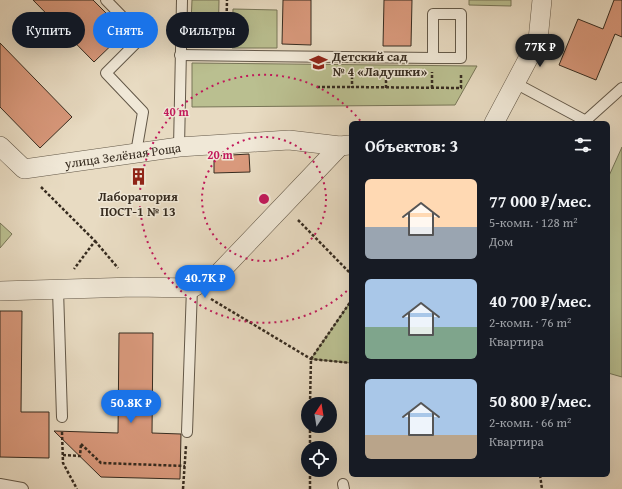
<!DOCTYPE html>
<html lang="ru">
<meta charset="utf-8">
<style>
:root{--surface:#171b24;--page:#20242c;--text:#f1f3f6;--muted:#9ea1a6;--accent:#1a73e8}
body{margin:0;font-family:"Gentium Book Plus",serif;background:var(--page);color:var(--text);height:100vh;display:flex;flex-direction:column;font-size:15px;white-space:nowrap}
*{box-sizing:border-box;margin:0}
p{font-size:13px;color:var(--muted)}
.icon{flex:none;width:22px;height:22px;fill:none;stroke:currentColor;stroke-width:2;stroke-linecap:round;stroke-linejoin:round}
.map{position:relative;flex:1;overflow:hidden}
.panel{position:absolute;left:349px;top:121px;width:261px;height:356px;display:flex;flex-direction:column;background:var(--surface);border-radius:6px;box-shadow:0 4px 16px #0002}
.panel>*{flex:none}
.banner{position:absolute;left:12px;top:12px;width:277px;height:36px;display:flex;gap:8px}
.needle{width:26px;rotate:12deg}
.tools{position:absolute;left:301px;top:397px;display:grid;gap:8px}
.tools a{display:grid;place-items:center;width:36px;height:36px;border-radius:50%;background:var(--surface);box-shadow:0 4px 16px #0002;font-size:20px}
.price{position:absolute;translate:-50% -34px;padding:0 9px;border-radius:14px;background:var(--accent);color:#fff;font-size:13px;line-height:26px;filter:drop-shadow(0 1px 2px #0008)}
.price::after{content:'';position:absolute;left:50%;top:24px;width:12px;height:9px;margin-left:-6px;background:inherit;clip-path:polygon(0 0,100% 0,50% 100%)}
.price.selected{background:#222;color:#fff}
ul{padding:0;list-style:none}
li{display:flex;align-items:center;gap:12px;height:100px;padding:0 16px}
li span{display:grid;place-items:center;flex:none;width:112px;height:80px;border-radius:6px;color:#555}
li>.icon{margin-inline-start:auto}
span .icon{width:48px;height:48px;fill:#fffc;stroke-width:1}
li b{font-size:17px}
h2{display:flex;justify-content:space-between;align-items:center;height:48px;padding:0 16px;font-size:17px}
.chip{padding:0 14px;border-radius:18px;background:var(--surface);box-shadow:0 4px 16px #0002;font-size:14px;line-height:36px}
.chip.selected{background:var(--accent);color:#fff}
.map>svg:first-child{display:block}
.green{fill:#babf90;stroke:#787658}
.building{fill:#d9997c;stroke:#372c20}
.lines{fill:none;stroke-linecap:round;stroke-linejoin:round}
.lane-casing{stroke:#635848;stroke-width:12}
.street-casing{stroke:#635848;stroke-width:20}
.path{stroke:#372c20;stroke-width:2.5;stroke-dasharray:3 2;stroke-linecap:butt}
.lane{stroke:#f0e8d7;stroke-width:10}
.street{stroke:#f0e8d7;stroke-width:19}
.ring{fill:none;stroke:#c2185b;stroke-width:2;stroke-dasharray:2 4}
.labels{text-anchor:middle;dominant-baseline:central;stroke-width:3;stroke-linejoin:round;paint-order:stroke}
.poi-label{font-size:13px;font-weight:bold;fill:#372c20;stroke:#f0e8d7;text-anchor:start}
.street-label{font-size:13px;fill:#372c20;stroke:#f0e8d7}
.centre{fill:#c2185b;stroke:#f0e8d7;stroke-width:2}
.ring-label{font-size:12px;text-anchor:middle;font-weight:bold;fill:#c2185b;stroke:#f0e8d7;stroke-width:3;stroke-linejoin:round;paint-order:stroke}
</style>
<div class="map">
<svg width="622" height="489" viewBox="0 0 622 489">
<rect width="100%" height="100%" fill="#e8dbc2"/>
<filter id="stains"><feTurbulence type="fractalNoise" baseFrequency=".005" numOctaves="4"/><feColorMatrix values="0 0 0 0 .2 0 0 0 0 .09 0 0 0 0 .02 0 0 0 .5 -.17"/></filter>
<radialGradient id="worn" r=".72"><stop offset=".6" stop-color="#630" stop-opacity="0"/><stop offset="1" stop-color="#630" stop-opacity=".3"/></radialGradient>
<!-- green -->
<g class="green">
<polygon points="192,0 219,0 218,47 190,47"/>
<polygon points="469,0 511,0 511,6 469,5"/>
<polygon points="233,9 277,10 277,48 232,48"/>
<polygon points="192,63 477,66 455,105 192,107"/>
<polygon points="622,147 622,377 608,373 608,178"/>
<polygon points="0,223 12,234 0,248"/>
<polygon points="351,301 351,363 311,359"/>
</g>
<!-- building -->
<g class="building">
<polygon points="33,0 93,0 125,32 94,62"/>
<polygon points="283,0 311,0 311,45 282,44"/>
<polygon points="384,0 412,0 411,46 383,46"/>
<polygon points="614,0 622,0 622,37 615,34 596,80 559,65 578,19 603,29"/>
<polygon points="0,43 72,117 40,148 0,107"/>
<polygon points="249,154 250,172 214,173 214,156"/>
<polygon points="0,311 22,311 21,412 49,412 49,458 0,457"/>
<polygon points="119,333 153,333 152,433 181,434 180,479 101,477 54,431 118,433"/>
</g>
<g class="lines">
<defs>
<g id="lane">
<polyline points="106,0 142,37 106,73 143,112 136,153"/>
<polyline points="180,55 433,58 461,58 461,14 433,14 433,58"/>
<polyline points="515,83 586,121"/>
<polyline points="583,123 622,88"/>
<polyline points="179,147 182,0"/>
<polyline points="58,290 62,417"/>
<polyline points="187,432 192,288"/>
<polyline points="0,484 22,488 23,489"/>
<polyline points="343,484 344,489"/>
</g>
<g id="street">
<polyline points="494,123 538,40 542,0"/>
<path id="s1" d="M0 146 24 169 179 147 289 140 340 146 349 145"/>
<polyline points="0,291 134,287 192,288 219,273 340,146"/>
</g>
</defs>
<!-- lane casing -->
<use href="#lane" class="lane-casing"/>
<!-- street casing -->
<use href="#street" class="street-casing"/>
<!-- path -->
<g class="path">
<polyline points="226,41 227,0"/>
<polyline points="352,71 352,87 461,88 461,74"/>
<polyline points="317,87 352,87"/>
<polyline points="386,88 386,72"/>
<polyline points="432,88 432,72"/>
<polyline points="41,187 95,241 74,269"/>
<polyline points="298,220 351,274"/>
<polyline points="95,241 118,268"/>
<polyline points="211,299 311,359 351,363"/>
<polyline points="310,404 311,359 351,301"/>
<polyline points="62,432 63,463 77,489"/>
<polyline points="81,444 101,463 185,466"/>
<polyline points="310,448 310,426"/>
<polyline points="63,455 80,456 81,444"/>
<polyline points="540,475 542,489"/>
<polyline points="183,489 186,446"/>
<polyline points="310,489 310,470"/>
</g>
<!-- lane -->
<use href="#lane" class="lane"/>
<!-- street -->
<use href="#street" class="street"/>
</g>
<!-- distance rings -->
<g class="ring">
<circle cx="264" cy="199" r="62"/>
<path d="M351 287A124 124 0 1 1 362 123"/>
</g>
<!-- icons -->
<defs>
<symbol id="school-bare" viewBox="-9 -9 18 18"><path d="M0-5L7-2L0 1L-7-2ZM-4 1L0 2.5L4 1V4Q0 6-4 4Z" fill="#8f2418" stroke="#f0e8d7" stroke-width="2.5" paint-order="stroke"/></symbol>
<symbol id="building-bare" viewBox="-9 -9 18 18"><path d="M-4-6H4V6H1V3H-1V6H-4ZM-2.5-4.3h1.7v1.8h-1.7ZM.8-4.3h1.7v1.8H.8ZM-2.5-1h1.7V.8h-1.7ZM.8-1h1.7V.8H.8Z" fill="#8f2418" stroke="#f0e8d7" stroke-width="2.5" paint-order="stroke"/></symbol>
</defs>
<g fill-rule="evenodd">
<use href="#school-bare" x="306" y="50" width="25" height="25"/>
<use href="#building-bare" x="126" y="164" width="25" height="25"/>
</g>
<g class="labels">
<!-- poi labels -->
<g class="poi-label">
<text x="332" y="56">Детский сад<tspan x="332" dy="15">№ 4 «Ладушки»</tspan></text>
<text x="138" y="196" text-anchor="middle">Лаборатория<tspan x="138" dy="15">ПОСТ-1 № 13</tspan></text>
</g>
<!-- street labels -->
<g class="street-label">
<text stroke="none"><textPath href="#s1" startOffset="133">улица Зелёная Роща</textPath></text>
</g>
</g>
<circle cx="264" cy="199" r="6" class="centre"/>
<g class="ring-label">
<text x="176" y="116">40 m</text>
<text x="220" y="159">20 m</text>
</g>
<rect width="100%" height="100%" filter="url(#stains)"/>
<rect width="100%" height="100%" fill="url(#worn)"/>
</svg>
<div class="tools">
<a><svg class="needle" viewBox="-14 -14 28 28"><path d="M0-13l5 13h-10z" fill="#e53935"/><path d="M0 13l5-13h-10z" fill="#9ea1a6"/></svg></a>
<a><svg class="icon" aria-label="locate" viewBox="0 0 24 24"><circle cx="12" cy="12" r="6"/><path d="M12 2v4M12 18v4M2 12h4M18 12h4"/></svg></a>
</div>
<b class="price selected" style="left:540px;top:68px">77K ₽</b>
<b class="price" style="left:205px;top:299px">40.7K ₽</b>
<b class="price" style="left:131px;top:424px">50.8K ₽</b>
<div class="banner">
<a class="chip">Купить</a>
<a class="chip selected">Снять</a>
<a class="chip">Фильтры</a>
</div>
<section class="panel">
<h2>Объектов: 3<svg class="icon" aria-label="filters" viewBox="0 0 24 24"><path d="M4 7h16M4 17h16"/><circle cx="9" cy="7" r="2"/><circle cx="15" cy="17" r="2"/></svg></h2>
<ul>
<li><span style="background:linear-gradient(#ffd9b3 60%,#9aa5b1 0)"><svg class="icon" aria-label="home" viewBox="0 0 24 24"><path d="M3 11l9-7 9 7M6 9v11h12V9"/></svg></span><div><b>77 000 ₽/мес.</b><p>5-комн. · 128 m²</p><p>Дом</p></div></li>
<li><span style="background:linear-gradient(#a9c7e8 60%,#7fa58c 0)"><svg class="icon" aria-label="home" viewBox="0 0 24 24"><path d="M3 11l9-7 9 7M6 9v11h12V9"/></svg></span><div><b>40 700 ₽/мес.</b><p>2-комн. · 76 m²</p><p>Квартира</p></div></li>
<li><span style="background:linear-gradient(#a9c7e8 70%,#b9a48a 0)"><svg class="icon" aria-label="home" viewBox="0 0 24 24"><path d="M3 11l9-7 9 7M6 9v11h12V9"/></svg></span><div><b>50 800 ₽/мес.</b><p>2-комн. · 66 m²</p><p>Квартира</p></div></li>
</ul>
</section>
</div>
